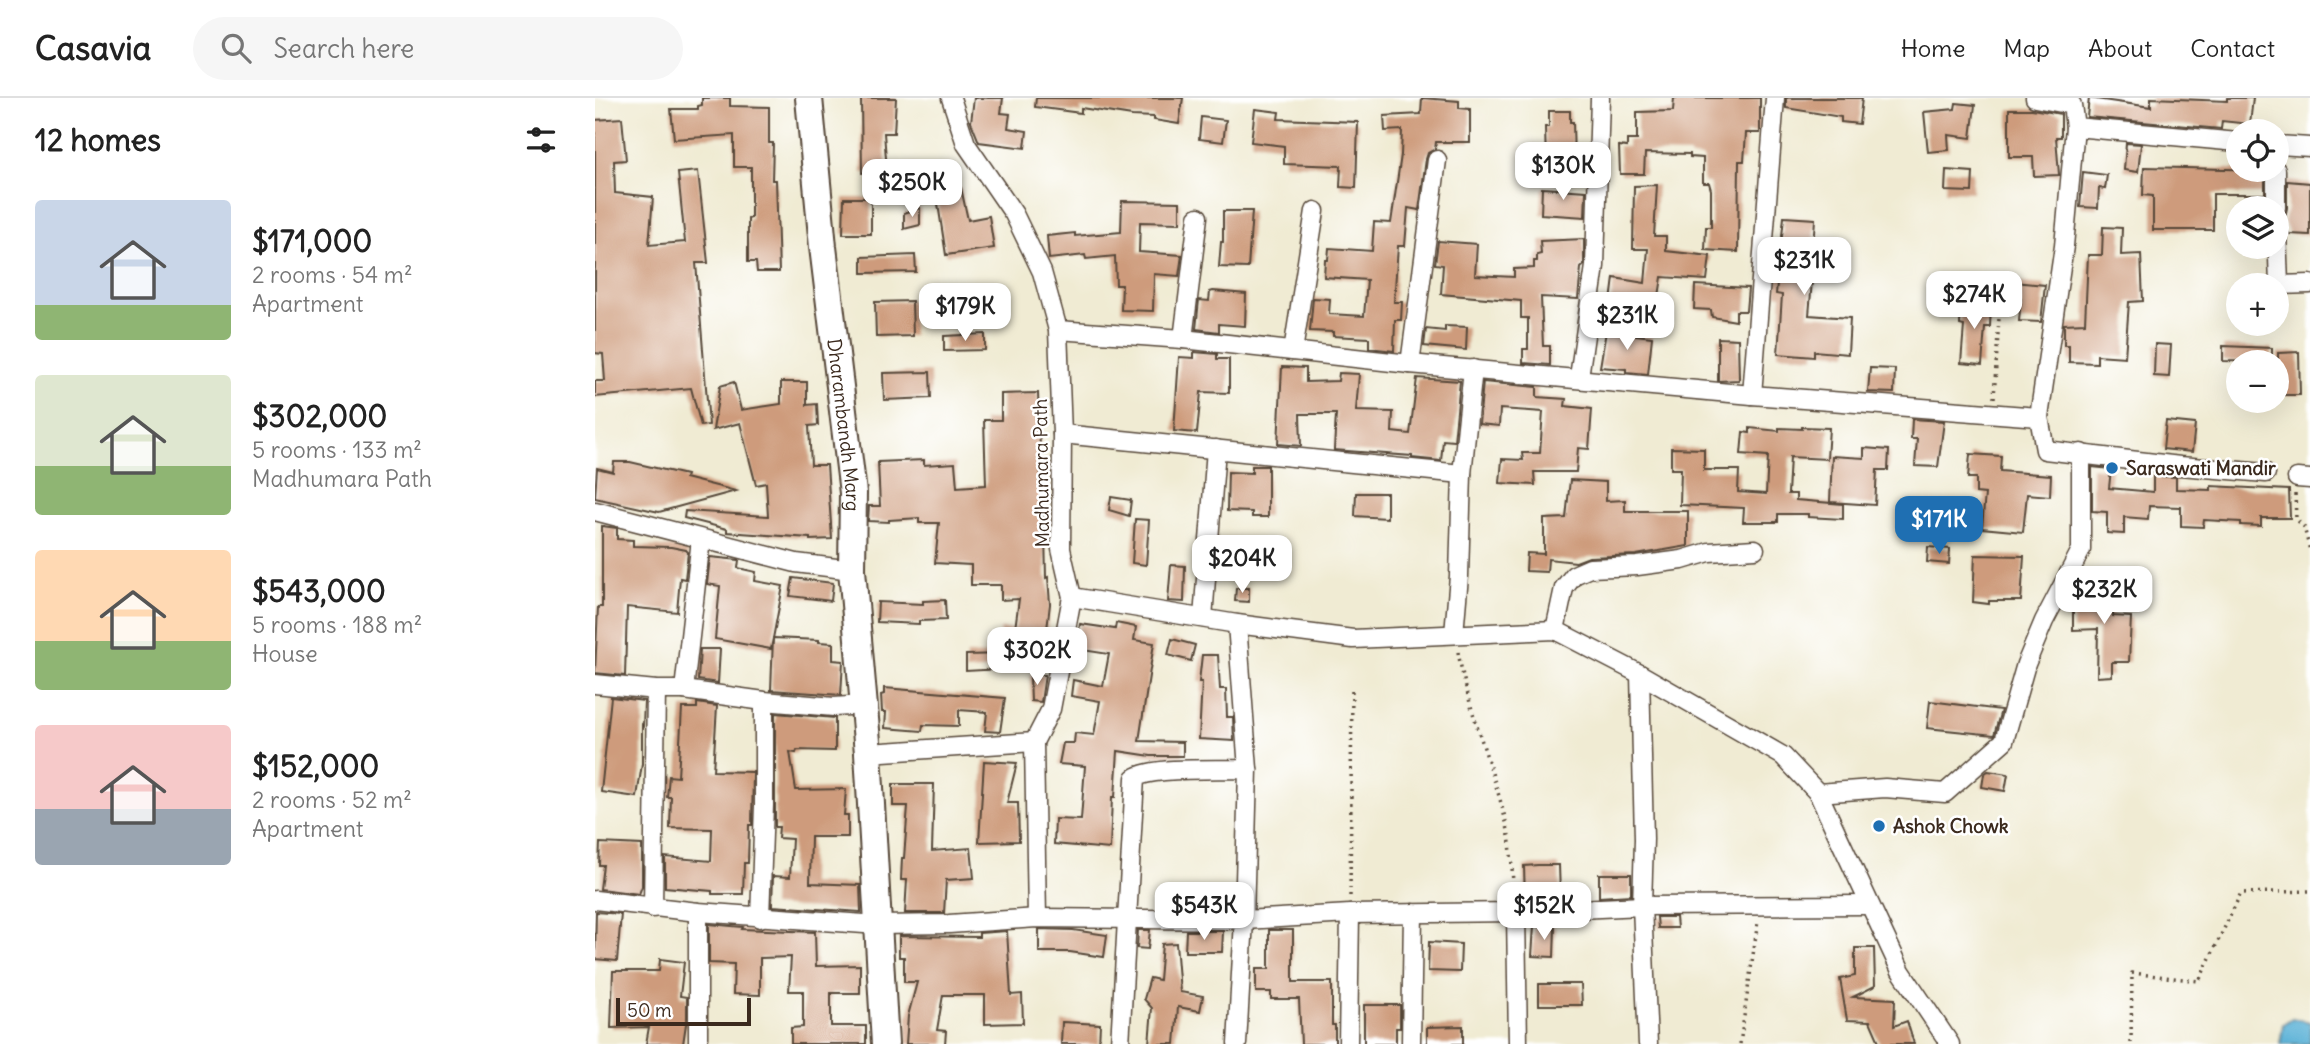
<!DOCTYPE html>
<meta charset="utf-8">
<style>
:root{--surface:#fff;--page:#f6f6f6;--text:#222;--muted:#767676;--line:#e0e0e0;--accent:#1f6fb2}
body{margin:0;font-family:Delius,sans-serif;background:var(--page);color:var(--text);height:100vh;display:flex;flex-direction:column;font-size:26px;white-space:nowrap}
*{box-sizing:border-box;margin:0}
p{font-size:23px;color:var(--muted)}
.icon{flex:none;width:38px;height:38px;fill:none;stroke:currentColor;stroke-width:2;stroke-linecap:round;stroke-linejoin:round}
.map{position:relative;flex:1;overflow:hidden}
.details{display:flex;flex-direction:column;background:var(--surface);width:595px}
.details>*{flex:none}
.fabs{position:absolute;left:1631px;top:21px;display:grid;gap:14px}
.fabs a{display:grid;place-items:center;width:63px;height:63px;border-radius:50%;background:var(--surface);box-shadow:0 7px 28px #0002;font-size:35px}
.scale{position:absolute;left:21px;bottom:18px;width:135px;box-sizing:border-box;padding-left:7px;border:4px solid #3b2a1e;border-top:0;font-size:19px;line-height:24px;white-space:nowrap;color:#3b2a1e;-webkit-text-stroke:5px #fff;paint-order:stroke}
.price{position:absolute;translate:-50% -60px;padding:0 16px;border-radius:14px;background:#fff;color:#222;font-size:23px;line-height:46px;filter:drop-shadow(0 2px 4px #0008)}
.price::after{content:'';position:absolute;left:50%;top:42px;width:21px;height:16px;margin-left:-10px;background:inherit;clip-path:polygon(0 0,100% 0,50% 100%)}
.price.active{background:var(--accent);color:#fff}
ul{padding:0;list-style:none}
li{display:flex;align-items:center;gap:21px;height:175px;padding:0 35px}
li span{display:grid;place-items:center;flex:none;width:196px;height:140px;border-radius:7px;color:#555}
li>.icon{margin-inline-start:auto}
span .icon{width:84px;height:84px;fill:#fffc;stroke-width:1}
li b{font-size:30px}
h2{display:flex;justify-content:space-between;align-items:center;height:84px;padding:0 35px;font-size:30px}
header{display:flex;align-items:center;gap:42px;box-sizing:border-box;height:98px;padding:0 35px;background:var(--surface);border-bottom:2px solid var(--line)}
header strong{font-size:33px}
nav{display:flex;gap:38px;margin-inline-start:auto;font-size:24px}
.search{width:490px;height:63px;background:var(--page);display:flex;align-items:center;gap:18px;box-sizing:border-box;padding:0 24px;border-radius:38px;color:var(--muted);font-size:26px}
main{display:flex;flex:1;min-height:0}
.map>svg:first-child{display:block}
.water{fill:#59b0d6;stroke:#4a6d7a;stroke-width:2}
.building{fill:#ce9b7c}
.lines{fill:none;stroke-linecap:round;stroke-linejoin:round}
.street-casing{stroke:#564739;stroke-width:21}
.primary-casing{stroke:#564739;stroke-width:30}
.path{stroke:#564739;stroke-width:3.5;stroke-dasharray:2 5;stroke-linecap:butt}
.street{stroke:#fff;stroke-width:18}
.primary{stroke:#fff;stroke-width:26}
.poi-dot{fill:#1f6fb2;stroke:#fff;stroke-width:2.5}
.labels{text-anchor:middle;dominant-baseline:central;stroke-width:5;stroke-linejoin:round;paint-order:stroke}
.street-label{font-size:19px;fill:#3b2a1e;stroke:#fff}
.poi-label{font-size:19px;font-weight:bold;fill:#3b2a1e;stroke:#fff;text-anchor:start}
</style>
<header>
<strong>Casavia</strong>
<div class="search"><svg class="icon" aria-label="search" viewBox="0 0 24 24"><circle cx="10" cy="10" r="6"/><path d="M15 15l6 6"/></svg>Search here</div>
<nav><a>Home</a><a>Map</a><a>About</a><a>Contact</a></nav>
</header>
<main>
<section class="details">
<h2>12 homes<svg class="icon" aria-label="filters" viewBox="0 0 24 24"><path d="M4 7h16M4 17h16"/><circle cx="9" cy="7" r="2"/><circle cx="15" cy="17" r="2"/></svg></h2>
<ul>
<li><span style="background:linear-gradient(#c9d6e8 75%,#8fb573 0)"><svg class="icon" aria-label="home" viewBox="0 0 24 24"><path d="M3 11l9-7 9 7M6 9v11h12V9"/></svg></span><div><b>$171,000</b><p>2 rooms · 54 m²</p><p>Apartment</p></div></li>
<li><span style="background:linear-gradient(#dfe7d0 65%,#8fb573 0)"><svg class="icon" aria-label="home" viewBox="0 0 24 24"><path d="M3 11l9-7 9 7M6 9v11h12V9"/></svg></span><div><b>$302,000</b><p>5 rooms · 133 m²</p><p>Madhumara Path</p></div></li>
<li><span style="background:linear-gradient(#ffd9b3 65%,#8fb573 0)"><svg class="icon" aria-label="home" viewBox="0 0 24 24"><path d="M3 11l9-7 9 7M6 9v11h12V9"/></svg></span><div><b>$543,000</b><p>5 rooms · 188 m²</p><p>House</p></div></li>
<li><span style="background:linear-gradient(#f6c9c9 60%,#9aa5b1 0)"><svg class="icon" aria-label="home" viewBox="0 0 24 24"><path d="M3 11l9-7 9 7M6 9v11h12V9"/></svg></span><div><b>$152,000</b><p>2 rooms · 52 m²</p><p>Apartment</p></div></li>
</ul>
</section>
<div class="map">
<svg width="1715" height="946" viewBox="0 0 1715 946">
<rect width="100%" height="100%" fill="#fff"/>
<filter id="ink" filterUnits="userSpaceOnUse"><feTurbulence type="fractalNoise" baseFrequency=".0143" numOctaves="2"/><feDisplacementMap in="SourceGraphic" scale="14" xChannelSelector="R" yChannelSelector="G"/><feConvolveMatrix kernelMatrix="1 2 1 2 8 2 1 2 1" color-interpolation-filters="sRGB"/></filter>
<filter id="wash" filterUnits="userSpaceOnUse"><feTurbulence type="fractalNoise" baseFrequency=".00686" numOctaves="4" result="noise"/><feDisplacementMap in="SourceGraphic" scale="28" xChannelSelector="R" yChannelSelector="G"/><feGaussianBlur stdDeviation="1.57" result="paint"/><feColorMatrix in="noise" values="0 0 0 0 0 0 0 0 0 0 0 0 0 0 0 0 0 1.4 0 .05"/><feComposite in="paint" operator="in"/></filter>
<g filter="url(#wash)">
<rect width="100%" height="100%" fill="#f0ebd3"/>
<!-- water -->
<polygon class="water" points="1697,920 1715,924 1715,946 1685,946 1688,926"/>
<g id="blocks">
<!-- building -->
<g class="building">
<polygon points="107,0 135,0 135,8 174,9 174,45 178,45 177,82 181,82 184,174 162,174 161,164 153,164 153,121 156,120 156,69 139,69 139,37 79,41 76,11 103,11 103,8 107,7"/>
<polygon points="266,0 301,0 299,35 289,35 292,73 267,75"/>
<polygon points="379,0 408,0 406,15 415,16 413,30 432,33 430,50 384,44 376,24"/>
<polygon points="441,0 588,0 584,26 559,22 559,19 537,18 486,10 486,15 440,9"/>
<polygon points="827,0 864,3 864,10 875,11 875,44 841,44 840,51 833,55 831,61 824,112 813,110 810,148 803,148 799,204 807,204 806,222 800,222 799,253 774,250 774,240 738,238 738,234 715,233 718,200 735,201 734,216 769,218 772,182 729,179 730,162 733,162 734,150 777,153 779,124 796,125 806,57 807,32 790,33 789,18 826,16"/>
<polygon points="1079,0 1165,0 1165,35 1151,35 1149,63 1144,63 1143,154 1110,152 1111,129 1116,129 1116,92 1114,85 1108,85 1108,60 1095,59 1095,56 1050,55 1049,76 1025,76 1024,48 1032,49 1032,42 1042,42 1042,14 1078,13"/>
<polygon points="1191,0 1267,0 1264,26 1246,24 1246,19 1191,10"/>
<polygon points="1494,0 1556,9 1556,0 1632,3 1632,0 1658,0 1655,26 1627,23 1626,31 1492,19"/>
<polygon points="1361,5 1380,7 1376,40 1353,37 1354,52 1333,54 1329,14 1360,11"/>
<polygon points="660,11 684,14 683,21 763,24 761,90 745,89 746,68 689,66 689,48 656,44"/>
<polygon points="1414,11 1437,11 1466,16 1466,39 1461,39 1464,77 1439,78 1438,59 1414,59"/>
<polygon points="954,13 975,13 975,24 978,24 979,64 951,64 950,29 954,29"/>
<polygon points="606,19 631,22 628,44 604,41"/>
<polygon points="27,20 31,62 19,63 20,95 58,99 54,147 90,144 83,75 103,73 113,165 101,165 114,327 106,328 96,290 0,299 0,283 10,283 8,256 0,255 0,22"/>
<polygon points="1531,45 1546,46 1543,74 1529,72"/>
<polygon points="320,66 322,82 307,84 304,68"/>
<polygon points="1549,69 1670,72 1670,96 1618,96 1618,132 1558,132 1558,98 1548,97"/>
<polygon points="1351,72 1378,74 1377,94 1350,93"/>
<polygon points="1488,74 1512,77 1510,91 1504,90 1503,110 1485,109"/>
<polygon points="1692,83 1715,85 1715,137 1694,136 1689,124 1692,110"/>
<polygon points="1062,87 1059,138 1071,138 1071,153 1115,158 1112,182 1067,179 1062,211 1016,204 1019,180 1050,185 1053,151 1038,151 1039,88"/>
<polygon points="366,90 373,122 394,118 399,150 351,157 341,93"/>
<polygon points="947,90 991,93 990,119 946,116"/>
<polygon points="249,100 276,100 276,136 248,136"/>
<polygon points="527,103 585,104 585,125 545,124 544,154 587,157 584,178 559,176 558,213 526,212 527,187 521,187 520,158 491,161 490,157 454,161 452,138 480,135 480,138 526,134"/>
<polygon points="325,110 325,127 309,131 309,115"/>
<polygon points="628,113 657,113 653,170 624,169 626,144 628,144"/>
<polygon points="1189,119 1220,121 1218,149 1223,150 1221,172 1218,172 1214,217 1255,220 1253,256 1219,253 1219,259 1183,256 1187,197 1181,196"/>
<polygon points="1508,129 1527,130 1526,157 1546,156 1548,203 1534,204 1530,259 1502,257 1502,265 1474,264 1474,247 1469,247 1469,226 1490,225 1493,157 1507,157"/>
<polygon points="989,141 989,167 986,170 983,201 946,199 948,248 955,248 955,267 928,265 928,251 933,251 933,220 926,220 926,203 846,196 848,167 840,166 843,143 882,146 880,177 919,179 919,171 939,170 939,163 942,163 942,157 946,156 945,143"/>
<polygon points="320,157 321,174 267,175 267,159"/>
<polygon points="1418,184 1450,187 1446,224 1424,223 1426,201 1417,200"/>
<polygon points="1100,187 1153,190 1151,213 1141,213 1141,223 1117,219 1116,212 1099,211"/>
<polygon points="618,193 651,196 650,228 624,226 624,234 601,231 604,202 614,203 615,194"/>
<polygon points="317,203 318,238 281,239 280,204"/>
<polygon points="1366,204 1396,206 1395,229 1390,229 1387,267 1366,265 1369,228 1365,227"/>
<polygon points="850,228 872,229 871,252 829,248 831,231 850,233"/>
<polygon points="1011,233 1057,239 1053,276 1031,274 1031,271 1005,269"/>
<polygon points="390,236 390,252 349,253 349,238"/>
<polygon points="1123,240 1143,241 1144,282 1123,283"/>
<polygon points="1560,246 1576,247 1574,279 1559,278"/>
<polygon points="1628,248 1677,250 1677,264 1628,263"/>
<polygon points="599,254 622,256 622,261 634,261 634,295 606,294 602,335 579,333 584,259 599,260"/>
<polygon points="1704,254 1705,297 1683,297 1683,255"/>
<polygon points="687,269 711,270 711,284 743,283 744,275 764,276 761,313 798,314 797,334 815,336 822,280 865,283 859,343 848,342 846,363 817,360 817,358 739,352 741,316 705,316 706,348 683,346"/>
<polygon points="1275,270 1300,271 1299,295 1273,294"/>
<polygon points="335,274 336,300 289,302 288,275"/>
<polygon points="139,284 146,312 186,306 186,284 212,284 212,307 222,306 223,327 214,328 216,367 232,367 237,441 215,442 215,440 132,434 132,431 89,420 90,413 173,418 171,385 161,387 145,325 118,332 125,288"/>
<polygon points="888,284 942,289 942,299 971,301 970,308 997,311 994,351 983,350 981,374 939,374 940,387 905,385 907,361 928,362 927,355 945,355 948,314 905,311 904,328 884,326"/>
<polygon points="443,295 448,435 450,435 451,480 453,479 455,506 450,548 406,549 405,531 420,531 424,501 406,502 406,487 376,487 376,467 340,465 344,425 324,425 324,420 294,422 294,424 273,423 274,408 285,408 283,364 329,362 329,367 360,365 362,389 391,387 389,322 406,322 406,296"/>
<polygon points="1317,321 1349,323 1343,369 1320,368 1322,341 1316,341"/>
<polygon points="1571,323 1600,326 1597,354 1568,351"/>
<polygon points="1207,329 1234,330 1232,361 1195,359 1193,396 1201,396 1201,402 1248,406 1248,421 1213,419 1213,416 1183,416 1183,424 1148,424 1149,410 1085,407 1086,371 1076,371 1076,350 1109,351 1109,372 1144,372 1143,394 1171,396 1173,358 1146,356 1148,334 1155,335 1155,330 1184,333 1184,330 1207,331"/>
<polygon points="1269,350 1294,352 1293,372 1282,372 1280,407 1235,404 1237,358 1269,360"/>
<polygon points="1375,356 1406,358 1405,373 1456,377 1455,398 1432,396 1428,434 1387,430 1390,396 1381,395 1381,380 1373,380"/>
<polygon points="19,364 35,364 91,377 90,380 141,393 64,414 0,400 2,370 18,374"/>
<polygon points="657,368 673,368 673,419 657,419 657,414 632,413 633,374 657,375"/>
<polygon points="1497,369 1516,371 1514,390 1558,394 1558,378 1581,379 1581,391 1616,392 1616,388 1694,392 1695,420 1666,420 1666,428 1646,427 1646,424 1609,422 1608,429 1586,428 1586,409 1554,408 1553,421 1529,419 1529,436 1512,435 1512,414 1497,413"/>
<polygon points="975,382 1011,384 1011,403 1030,402 1030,413 1093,413 1093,448 1041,457 994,459 981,464 953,461 952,474 931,473 932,455 949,456 949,421 971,420"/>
<polygon points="761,395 792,395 792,420 760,418"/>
<polygon points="516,399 536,402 534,418 514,412"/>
<polygon points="540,421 554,422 551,467 537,465"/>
<polygon points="7,428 22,430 22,441 38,442 38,448 76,449 91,452 93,454 90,481 85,480 82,514 32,509 30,578 0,575 3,509 7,509"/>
<polygon points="1333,449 1355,451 1354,466 1332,464"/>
<polygon points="1380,457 1429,458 1426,503 1394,503 1394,506 1378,504"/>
<polygon points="115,459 144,462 143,470 161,474 160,483 188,488 176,551 120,541 125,488 112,486"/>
<polygon points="576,467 590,468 589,504 573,503"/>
<polygon points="198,480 238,485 236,503 195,498"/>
<polygon points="1490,485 1518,485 1518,518 1536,519 1534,564 1517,564 1517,578 1502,579 1503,531 1478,532 1478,502 1490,502"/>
<polygon points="641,490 654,490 654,504 640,503"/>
<polygon points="350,502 351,522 324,523 324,526 282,524 283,504 328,506 328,503"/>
<polygon points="521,525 541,529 539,542 559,545 544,643 588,644 588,658 556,658 523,653 520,699 517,699 515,751 459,746 460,721 486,722 490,668 464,666 468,645 479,645 480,635 499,637 505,603 476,598 478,582 508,588 514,556 481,551 485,526 520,531"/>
<polygon points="178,540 224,542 224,544 238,545 238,562 248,563 246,597 176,592"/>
<polygon points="577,541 600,547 596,563 573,557"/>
<polygon points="105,551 125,551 123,585 103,582"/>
<polygon points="406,556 406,571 371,573 371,557"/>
<polygon points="607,557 623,557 625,591 631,591 632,619 638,619 639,643 604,641 607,584 604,584"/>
<polygon points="435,577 450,577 446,604 436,603"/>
<polygon points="289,590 410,600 405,634 390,633 392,614 364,612 364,628 328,627 327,633 290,630 291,614 287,614 286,597 289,596"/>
<polygon points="16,599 49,603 48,628 47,627 47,666 42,699 6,694"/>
<polygon points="1335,603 1406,612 1399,637 1332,630"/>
<polygon points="102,605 122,608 118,673 158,674 157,727 154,727 153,765 149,765 148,796 117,796 117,793 70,789 70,759 116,763 117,731 75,730 76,699 72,699 74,678 83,679 87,610 102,610"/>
<polygon points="180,615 240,620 240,653 202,652 201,655 195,654 201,692 251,691 249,717 253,717 253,739 216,739 215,785 265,787 266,814 177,808 178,778 195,779 197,741 183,740 184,729 180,729"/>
<polygon points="389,663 422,665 412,705 423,705 424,743 384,744"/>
<polygon points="1393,673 1413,676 1410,693 1387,689 1389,676"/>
<polygon points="298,686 339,686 337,753 376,750 379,780 351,782 349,815 310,815 312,782 306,782 307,760 309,760 313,708 298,708"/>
<polygon points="5,745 47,747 47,788 44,796 5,791 8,767 4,767"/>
<polygon points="943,767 964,767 965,797 944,798 944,802 930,802 929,768"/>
<polygon points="1004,776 1036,776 1036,797 1004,799"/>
<polygon points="1,814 26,816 22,863 0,861"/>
<polygon points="1062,819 1081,819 1082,830 1063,830"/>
<polygon points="114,826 148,829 147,831 220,834 221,868 265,867 265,895 236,895 236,928 271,928 271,946 196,946 196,930 208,929 208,893 194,893 196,859 165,860 165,897 138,896 139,866 114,865"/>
<polygon points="939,828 960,829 959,859 937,858"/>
<polygon points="444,831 478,832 512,837 509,859 475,854 444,854"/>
<polygon points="543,832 555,832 553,851 542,850"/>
<polygon points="674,832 698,832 698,884 737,884 737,927 740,927 740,946 706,946 704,901 676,901 676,894 661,894 661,871 674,871"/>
<polygon points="412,833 416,897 427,896 428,925 390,926 390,897 348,897 342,932 351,933 350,946 311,946 313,918 322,884 309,884 309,859 304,859 304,838 384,839 384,835"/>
<polygon points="591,833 628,833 627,854 590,854"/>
<polygon points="834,844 866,846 865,874 833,873"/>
<polygon points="581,845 585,894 608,898 605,913 583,909 580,946 554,946 557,910 549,901 555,880 564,882 567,846"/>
<polygon points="1260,850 1279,850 1280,888 1258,899 1300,901 1299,928 1312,923 1319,946 1285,946 1275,923 1252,922 1245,881 1260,878"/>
<polygon points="65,861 89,864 85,898 92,899 92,919 88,946 51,946 54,929 16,930 18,873 64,873"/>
<polygon points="944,886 986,886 987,907 944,907"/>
<polygon points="769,907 805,907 805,930 801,930 801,946 769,946"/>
<polygon points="467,924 505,926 504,946 466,946"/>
<polygon points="868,928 868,946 832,946 832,929"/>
</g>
</g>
</g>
<g filter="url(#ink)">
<use href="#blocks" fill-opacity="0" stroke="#564739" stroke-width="2"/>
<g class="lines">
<defs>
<g id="street">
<polyline points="1440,0 1477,7 1480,29 1643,44"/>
<polyline points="1480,29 1469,148 1444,319 1450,352 1585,368 1671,375"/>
<polyline points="1682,47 1715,49"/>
<polyline points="1681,72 1681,110"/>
<polyline points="1682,132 1684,187 1715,186"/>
<polyline points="463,232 588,241 815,266 1157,297 1444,319"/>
<polyline points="588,241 603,119"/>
<polyline points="698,253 720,113"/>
<polyline points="815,266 842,62"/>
<polyline points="984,279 1000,168 1005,0"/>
<polyline points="1157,297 1180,0"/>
<polyline points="467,336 867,376"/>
<polyline points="1702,380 1715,381"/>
<polyline points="0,413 201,465 257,472"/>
<polyline points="477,499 642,526 758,541 960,532 1045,576 1188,658 1223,695 1306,873 1355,946"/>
<polyline points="608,520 621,351"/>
<polyline points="642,526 653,671 649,822 642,946"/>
<polyline points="960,532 969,490 979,477 995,470 1042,468 1087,462 1114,454 1160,451"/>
<polyline points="859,536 864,478 867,376 878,271"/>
<polyline points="1045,576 1049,741 1047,808 1053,946"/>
<polyline points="0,586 61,592 89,592 169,603 239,609 269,607"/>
<polyline points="89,592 106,441"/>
<polyline points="439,644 442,820"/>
<polyline points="273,655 439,644 456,611 477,499 466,451 467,336 463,232 447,174 419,116 371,46 356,0"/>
<polyline points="1223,695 1290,690 1350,695 1409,643 1431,566 1449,523 1486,452 1486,355"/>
<polyline points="0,802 103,814 283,827 354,826 442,820 649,822 755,816 921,814 1047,808 1274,807"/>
<polyline points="58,810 61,592"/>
<polyline points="921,814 923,946"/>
<polyline points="165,820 169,707 169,603"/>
<polyline points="103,946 103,814"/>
<path d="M525 946 540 680C557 668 630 672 653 671"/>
<polyline points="753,946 755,816"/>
<polyline points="816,946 818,815"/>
</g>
<g id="primary">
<path id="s1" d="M214 0 228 149 258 395 257 472 273 655 290 946"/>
</g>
</defs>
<!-- street casing -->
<use href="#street" class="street-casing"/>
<!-- primary casing -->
<use href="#primary" class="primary-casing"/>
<!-- path -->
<g class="path">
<polyline points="1399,300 1405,204"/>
<polyline points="1700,396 1701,421 1709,429 1715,453"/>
<path d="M863 554C874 615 899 672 913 732 917 753 917 776 919 798"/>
<polyline points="755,798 757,590"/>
<polyline points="1536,945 1537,875 1604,883 1646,795 1715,793"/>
<polyline points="1145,946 1163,823"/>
</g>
<!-- street -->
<use href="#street" class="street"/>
<!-- primary -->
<use href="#primary" class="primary"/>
</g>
</g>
<!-- markers -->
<g class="poi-dot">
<circle cx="1517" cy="370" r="7"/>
<circle cx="1284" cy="728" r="7"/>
</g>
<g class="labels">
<!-- street labels -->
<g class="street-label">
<text stroke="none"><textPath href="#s1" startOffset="329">Dharambandh Marg</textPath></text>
<text transform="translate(446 375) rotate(-91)">Madhumara Path</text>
</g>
<!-- poi labels -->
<g class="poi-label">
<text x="1531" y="370">Saraswati Mandir</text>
<text x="1298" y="728">Ashok Chowk</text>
</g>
</g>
</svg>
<div class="fabs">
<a><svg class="icon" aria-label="locate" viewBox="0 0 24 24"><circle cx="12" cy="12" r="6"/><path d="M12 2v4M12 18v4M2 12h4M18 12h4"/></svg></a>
<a><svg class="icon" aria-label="layers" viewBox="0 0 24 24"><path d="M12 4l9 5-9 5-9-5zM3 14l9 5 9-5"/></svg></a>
<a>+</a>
<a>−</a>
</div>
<div class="scale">50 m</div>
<b class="price" style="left:968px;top:104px">$130K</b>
<b class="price" style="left:317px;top:121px">$250K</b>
<b class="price" style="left:1209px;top:199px">$231K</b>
<b class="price" style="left:1379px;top:233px">$274K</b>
<b class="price" style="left:370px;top:245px">$179K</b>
<b class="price" style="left:1032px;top:254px">$231K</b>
<b class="price active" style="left:1344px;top:458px">$171K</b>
<b class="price" style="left:647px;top:497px">$204K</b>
<b class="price" style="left:1509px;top:528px">$232K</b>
<b class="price" style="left:442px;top:589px">$302K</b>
<b class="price" style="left:609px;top:844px">$543K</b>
<b class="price" style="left:949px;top:844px">$152K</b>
</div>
</main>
